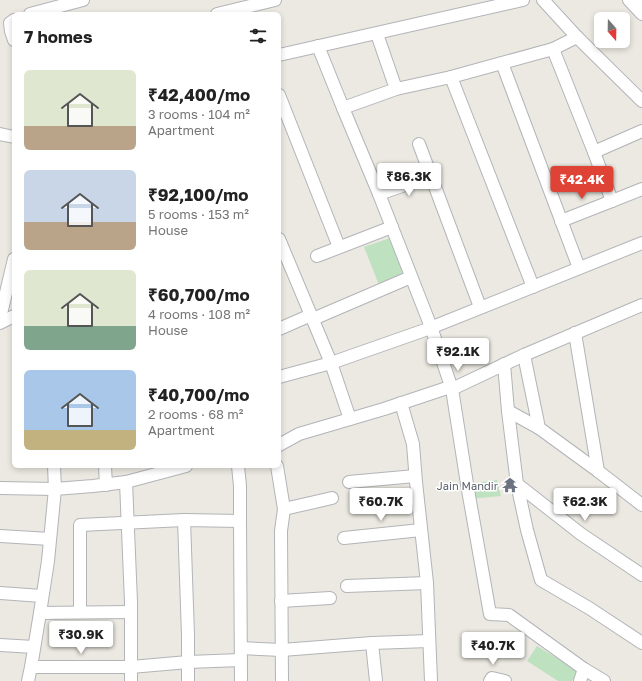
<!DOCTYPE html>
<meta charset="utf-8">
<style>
:root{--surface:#fff;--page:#f2f2f2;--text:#222;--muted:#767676;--accent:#de4335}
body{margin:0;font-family:"Golos Text",sans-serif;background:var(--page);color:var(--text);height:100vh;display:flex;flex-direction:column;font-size:15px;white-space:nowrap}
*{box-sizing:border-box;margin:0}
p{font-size:13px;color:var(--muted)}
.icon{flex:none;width:22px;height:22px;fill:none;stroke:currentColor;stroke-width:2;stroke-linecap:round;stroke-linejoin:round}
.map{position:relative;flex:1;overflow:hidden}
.drawer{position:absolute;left:12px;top:12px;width:269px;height:456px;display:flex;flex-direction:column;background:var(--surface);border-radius:6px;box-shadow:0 2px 6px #0003}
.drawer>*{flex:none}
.needle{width:26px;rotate:160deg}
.controls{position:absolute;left:594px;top:12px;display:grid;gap:8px}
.controls a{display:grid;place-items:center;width:36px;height:36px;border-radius:6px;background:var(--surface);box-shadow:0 2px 6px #0003;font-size:20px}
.price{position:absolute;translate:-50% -34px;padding:0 9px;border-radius:4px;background:#fff;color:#222;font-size:13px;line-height:26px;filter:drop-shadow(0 1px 2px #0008)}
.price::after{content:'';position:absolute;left:50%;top:24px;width:12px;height:9px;margin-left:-6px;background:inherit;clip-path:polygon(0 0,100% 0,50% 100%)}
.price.on{background:var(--accent);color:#fff}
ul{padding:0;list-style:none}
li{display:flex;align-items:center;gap:12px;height:100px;padding:0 12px}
li span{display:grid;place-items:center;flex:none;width:112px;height:80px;border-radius:6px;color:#555}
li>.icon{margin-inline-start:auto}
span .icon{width:48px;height:48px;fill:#fffc;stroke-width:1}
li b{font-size:17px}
h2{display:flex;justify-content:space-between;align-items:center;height:48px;padding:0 12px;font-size:17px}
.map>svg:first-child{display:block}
.green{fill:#bee2bf}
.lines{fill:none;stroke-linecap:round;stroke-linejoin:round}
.minor-casing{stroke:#b2b4b8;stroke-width:14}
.minor{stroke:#fff;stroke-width:12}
.labels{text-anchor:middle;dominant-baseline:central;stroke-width:3;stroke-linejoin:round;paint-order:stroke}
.worship-label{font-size:11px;fill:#5b616d;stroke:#fff;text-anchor:end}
</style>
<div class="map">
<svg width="642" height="681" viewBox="0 0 642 681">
<rect width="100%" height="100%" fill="#ebe9e1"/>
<!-- green -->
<g class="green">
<polygon points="390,238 403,272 381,290 364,247"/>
<polygon points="497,480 501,496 470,499 468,484"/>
<polygon points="537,646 578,671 572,681 558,681 527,661"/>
</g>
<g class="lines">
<defs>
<g id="minor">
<polyline points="543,0 577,37 642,101"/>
<polyline points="629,0 642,14"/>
<polyline points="641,0 642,1"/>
<polyline points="30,14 83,0"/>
<polyline points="217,14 275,0"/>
<polyline points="14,20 10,23 11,31 14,40"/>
<polyline points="318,46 343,108 396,89 377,34"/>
<polyline points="553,49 594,152 612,201 642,189"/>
<polyline points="279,55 523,0"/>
<polyline points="502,63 579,268"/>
<polyline points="396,89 451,77"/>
<polyline points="279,95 339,247"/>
<polyline points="343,108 379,194"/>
<polyline points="0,134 14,137"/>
<polyline points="419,144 431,176"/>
<polyline points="594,152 642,131"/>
<polyline points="561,221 612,201"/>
<polyline points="279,239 331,363 350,419"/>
<polyline points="317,256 392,227"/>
<polyline points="533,287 451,77 553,49 577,37"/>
<polyline points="480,307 431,176 379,194 431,327 452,389 468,490 490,614 509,615 584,669 604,681"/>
<polyline points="0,318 14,259"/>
<polyline points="313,319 411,277"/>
<polyline points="0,323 14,316"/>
<polyline points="279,329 311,315"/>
<polyline points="575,333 598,471"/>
<polyline points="524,355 539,428 598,471 642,505"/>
<polyline points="504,364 508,411 517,484 527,530 541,580 589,608 642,643"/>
<polyline points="279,377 331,363 425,330 642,243"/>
<polyline points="401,403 413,444 416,482 427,583 431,681"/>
<polyline points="508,411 539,428"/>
<polyline points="279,445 299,434 384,409 447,388 452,389 524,355 642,305"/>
<polyline points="105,466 106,485"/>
<polyline points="277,466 284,509 281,531 282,681"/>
<polyline points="126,482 131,602 131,681"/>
<polyline points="349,482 415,476"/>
<polyline points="517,484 581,534 642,575"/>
<polyline points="0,488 55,489 93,486 126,482 186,466"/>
<polyline points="284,509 332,498"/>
<polyline points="240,521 241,681"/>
<polyline points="0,536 50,539"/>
<polyline points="344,538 421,530"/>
<polyline points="347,586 427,583"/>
<polyline points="0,593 42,596"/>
<polyline points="281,601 330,598"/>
<polyline points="80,612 80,525 184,520"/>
<polyline points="40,613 131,612"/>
<polyline points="372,643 376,681"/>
<polyline points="0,645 34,647"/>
<polyline points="241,648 282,650 372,643 429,641"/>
<polyline points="31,667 131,667 188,662 241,660"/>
<polyline points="28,681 31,667 40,613 48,561 55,489 54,466"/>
<polyline points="188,681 188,635 184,520 240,521 240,486 238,466"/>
<polyline points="490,681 492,678 505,681"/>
<polyline points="580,681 584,669"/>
</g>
</defs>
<!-- minor casing -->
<use href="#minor" class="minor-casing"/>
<!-- minor -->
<use href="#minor" class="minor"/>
</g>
<!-- icons -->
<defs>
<symbol id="temple-bare" viewBox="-9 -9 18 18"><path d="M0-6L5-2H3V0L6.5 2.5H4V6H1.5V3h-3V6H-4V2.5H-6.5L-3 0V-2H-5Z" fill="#6b7280" stroke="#fff" stroke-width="2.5" paint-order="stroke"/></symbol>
</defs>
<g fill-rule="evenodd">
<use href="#temple-bare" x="499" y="474" width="22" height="22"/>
</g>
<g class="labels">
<!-- worship labels -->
<g class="worship-label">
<text x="498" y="485">Jain Mandir</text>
</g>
</g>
</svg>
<div class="controls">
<a><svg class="needle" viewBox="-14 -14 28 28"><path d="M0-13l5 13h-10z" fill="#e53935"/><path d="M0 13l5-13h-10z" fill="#767676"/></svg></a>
</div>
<b class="price" style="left:409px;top:197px">₹86.3K</b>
<b class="price on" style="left:582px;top:200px">₹42.4K</b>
<b class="price" style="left:458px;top:372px">₹92.1K</b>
<b class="price" style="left:381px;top:522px">₹60.7K</b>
<b class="price" style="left:585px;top:522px">₹62.3K</b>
<b class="price" style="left:81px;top:655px">₹30.9K</b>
<b class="price" style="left:493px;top:666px">₹40.7K</b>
<section class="drawer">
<h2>7 homes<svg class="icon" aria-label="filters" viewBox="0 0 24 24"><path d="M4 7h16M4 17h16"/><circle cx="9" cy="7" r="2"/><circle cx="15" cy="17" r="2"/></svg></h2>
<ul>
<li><span style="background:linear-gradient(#dfe7d0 70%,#b9a48a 0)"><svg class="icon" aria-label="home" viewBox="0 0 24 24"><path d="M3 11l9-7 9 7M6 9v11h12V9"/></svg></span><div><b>₹42,400/mo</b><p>3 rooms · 104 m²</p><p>Apartment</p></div></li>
<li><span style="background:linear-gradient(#c9d6e8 65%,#b9a48a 0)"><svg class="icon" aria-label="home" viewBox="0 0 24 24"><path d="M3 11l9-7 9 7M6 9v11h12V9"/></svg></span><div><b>₹92,100/mo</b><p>5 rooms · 153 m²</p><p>House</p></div></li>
<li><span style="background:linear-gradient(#dfe7d0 70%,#7fa58c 0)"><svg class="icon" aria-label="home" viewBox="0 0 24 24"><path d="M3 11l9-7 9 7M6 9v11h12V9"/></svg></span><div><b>₹60,700/mo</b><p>4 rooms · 108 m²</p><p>House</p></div></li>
<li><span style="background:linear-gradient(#a9c7e8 75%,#c2b280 0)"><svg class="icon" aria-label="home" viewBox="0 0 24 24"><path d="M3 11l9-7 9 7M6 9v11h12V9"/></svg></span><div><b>₹40,700/mo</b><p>2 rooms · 68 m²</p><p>Apartment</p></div></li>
</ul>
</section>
</div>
